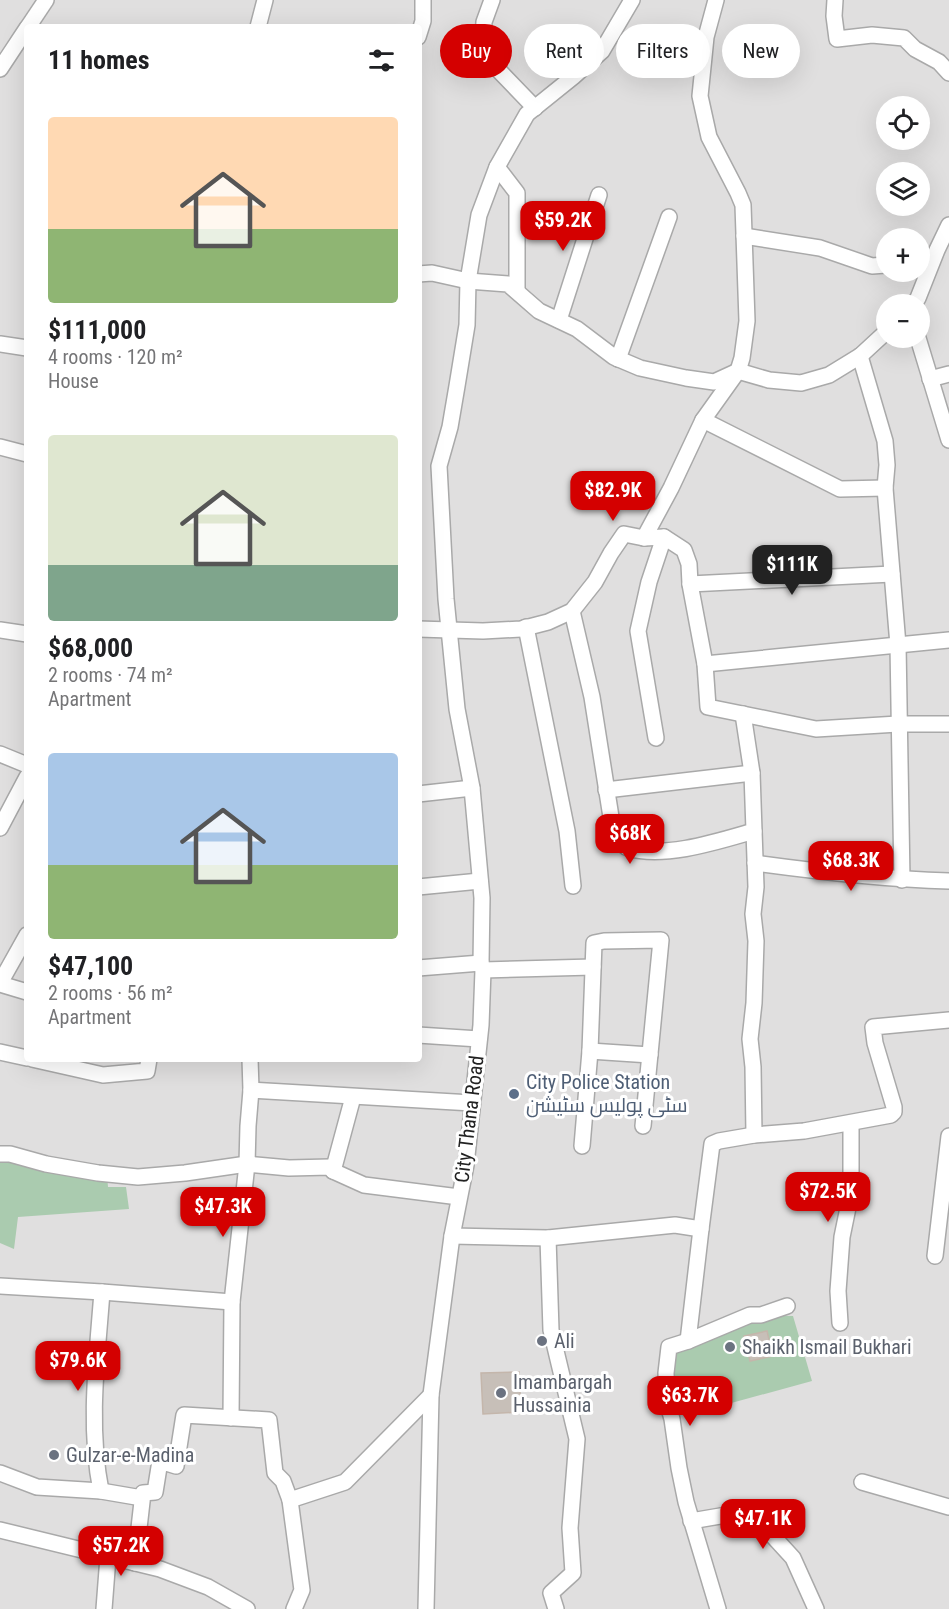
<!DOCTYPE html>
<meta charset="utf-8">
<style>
:root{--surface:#fff;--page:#f2f2f2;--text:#202124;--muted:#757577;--accent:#d40000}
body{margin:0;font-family:"Roboto Condensed",Cairo,sans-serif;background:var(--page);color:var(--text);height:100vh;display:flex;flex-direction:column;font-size:22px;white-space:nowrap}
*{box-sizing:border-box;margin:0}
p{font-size:20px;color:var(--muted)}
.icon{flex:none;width:33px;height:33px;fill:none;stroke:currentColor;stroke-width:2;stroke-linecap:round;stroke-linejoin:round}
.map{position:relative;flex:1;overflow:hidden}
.panel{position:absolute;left:24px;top:24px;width:398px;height:1038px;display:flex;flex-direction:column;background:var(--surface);border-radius:6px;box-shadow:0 6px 24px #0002}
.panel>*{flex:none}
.top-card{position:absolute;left:440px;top:24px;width:418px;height:54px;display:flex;gap:12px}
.tools{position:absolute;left:876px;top:96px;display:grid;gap:12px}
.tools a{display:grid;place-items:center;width:54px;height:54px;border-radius:50%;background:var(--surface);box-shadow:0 6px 24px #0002;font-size:30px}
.price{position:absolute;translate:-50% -51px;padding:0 14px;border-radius:12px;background:var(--accent);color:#fff;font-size:20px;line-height:39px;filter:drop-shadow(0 2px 3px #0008)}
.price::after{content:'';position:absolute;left:50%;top:36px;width:18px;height:14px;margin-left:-9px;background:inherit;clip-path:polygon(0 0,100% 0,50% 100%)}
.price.active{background:#222;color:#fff}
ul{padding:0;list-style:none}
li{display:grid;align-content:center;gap:12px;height:318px;padding:0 24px}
li span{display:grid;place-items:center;height:186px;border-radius:6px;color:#555}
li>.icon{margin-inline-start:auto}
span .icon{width:108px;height:108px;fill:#fffc;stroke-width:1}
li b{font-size:26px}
h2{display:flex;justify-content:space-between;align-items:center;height:72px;padding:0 24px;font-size:26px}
.chip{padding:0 21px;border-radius:27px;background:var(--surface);box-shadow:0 6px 24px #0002;font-size:21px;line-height:54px}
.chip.active{background:var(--accent);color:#fff}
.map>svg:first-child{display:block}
.residential{fill:#e0dfdf;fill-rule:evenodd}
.cemetery{fill:#aacbaf}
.building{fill:#c7bfb8;stroke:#c4b6ab;stroke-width:1.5}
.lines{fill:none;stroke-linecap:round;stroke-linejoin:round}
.minor-casing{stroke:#a9a9a9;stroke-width:18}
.minor{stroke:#fff;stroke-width:15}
.service-dot{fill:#5c6f8a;stroke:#fff;stroke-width:2}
.worship-dot{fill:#6b7280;stroke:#fff;stroke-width:2}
.labels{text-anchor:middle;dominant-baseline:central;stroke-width:6;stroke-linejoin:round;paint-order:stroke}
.service-label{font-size:20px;fill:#4e5e75;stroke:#fff;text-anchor:start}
.street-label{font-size:20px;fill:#222;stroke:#fff}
.worship-label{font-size:20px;fill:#5b616d;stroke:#fff;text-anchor:start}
</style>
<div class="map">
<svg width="949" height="1609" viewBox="0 0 949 1609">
<rect width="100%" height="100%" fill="#f2efe9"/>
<!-- residential -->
<path class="residential" d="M0 0H949V1609H0ZM27 27H418V1059H27ZM886 106H920V140H886ZM886 172H920V206H886ZM886 238H920V272H886ZM886 304H920V338H886Z"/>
<!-- cemetery -->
<g class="cemetery">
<polygon points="0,1154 107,1174 108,1187 126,1187 129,1209 18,1217 14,1249 0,1243"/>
<polygon points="750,1315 793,1316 812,1381 724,1405 722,1401 667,1402 669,1347"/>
</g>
<!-- building -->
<g class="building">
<polygon points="767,1331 773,1356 750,1361 744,1336"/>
<polygon points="519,1372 521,1412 483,1414 481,1373"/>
</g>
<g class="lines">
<defs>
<g id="minor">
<polyline points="492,0 484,22 482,53 535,108"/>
<polyline points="835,0 834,16 837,39 872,35 904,38 915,49 939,62 949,73"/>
<polyline points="28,27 46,0"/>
<polyline points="258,27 265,0"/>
<polyline points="418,37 423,21 423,0"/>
<polyline points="0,69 27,28"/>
<polyline points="497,167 517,193 517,291"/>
<polyline points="744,236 820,248 872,266 886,265"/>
<polyline points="418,274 432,273 468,281 508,284 539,311 577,329 614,357 640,368 686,378 714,382 738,371 769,380 801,383 829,375 860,356 886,332"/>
<polyline points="914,304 918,298 937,250 949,225"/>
<polyline points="559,320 599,195"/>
<polyline points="918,338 949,440"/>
<polyline points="0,344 27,348"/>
<polyline points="860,356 885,441 887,465 885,488 898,645 902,880"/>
<polyline points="618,359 669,217"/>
<polyline points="930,379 949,374"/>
<polyline points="703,420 840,489 885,488"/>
<polyline points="0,447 27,454"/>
<polyline points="644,538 664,537 684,550 689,564 690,584 705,664 708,707 816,729 898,724 949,724"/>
<polyline points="690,584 892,574"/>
<path d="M572 611 592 697 614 836C618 840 623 846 628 848 665 859 719 841 754 831L752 773 743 714"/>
<polyline points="526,627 567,831 573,886"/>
<polyline points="418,629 483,631 521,629 548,622 572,611 595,582 611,553 624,534 644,538 671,488 703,420 738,371 742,358 747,321 743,205 738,193 709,137 700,96 706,37 716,0"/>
<polyline points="0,630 27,634"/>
<polyline points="705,664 949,640"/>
<polyline points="656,738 638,631 649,582 664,537"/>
<polyline points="0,754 27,765"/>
<polyline points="606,790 752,773"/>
<polyline points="418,794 472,788"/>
<polyline points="0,828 27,777"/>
<path d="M755 863C820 872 884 879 949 881"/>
<polyline points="418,887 480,881"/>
<polyline points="418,968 481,963"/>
<polyline points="483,970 593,967"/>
<polyline points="0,983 27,935"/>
<polyline points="0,984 27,992"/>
<polyline points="418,1035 479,1039"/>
<polyline points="590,1051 650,1055"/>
<polyline points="0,1052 27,1058"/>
<polyline points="32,1059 103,1075 147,1071 149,1059"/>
<polyline points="251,1090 472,1103"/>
<polyline points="754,1135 753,1067 750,1039 754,1003 756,941 753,914 756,887 754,831"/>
<polyline points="582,1146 590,1051 594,943 604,941 661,940 643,1126"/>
<polyline points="0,1154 10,1154 46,1164 98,1173 138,1177 185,1173 247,1164 289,1168 330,1167 333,1171 364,1185 459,1197"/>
<polyline points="333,1171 353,1097"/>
<polyline points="452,1236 548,1238 675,1225 701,1229"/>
<polyline points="548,1238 551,1330 577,1439 570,1528 573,1573 551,1593 556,1609"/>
<polyline points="935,1256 949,1136"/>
<polyline points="0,1286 102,1292 232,1302"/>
<polyline points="840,1323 838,1291 842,1237 851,1193 851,1123"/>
<polyline points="688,1341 701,1229 712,1144 719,1141 754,1135 804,1131 891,1115 894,1112 894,1107 875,1043 873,1027 949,1020"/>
<polyline points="231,1418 232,1302 247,1164 248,1126 251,1090 250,1059"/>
<polyline points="0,1473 37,1487 101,1491 142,1498"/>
<polyline points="862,1482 949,1507"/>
<path d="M101 1491C88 1426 97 1358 102 1292"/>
<polyline points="691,1521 738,1513 761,1523 793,1558 816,1609"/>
<polyline points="0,1530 160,1569 208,1587 247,1609"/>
<polyline points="135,1563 143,1493 155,1492 160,1461 176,1466 184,1415 269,1420 275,1473 283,1481 290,1500"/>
<polyline points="104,1609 108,1557"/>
<polyline points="294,1609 302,1590 290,1500 345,1482 431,1395"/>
<polyline points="426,1609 431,1395 452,1236 466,1165 481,1025 483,970 481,963 482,898 472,788 457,709 446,599 439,466 450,427 457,386 467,325 468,281 479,215 497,167 527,114 573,77 602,51 632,0"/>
<polyline points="718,1609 686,1502 679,1468 672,1419 667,1402 666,1373 669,1347 688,1341 750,1315 761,1315 787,1306"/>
</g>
</defs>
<!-- minor casing -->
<use href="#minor" class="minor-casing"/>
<!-- minor -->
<use href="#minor" class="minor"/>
</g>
<!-- markers -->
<circle class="service-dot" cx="514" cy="1094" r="6"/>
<g class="worship-dot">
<circle cx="542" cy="1341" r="6"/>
<circle cx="730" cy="1347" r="6"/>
<circle cx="501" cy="1393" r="6"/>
<circle cx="54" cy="1455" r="6"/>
</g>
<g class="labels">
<!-- service labels -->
<g class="service-label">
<text x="526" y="1082">City Police Station<tspan x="526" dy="23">سٹی پولیس سٹیشن</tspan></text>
</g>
<!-- street labels -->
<g class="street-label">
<text transform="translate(469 1119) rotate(-83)">City Thana Road</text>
</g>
<!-- worship labels -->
<g class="worship-label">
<text x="554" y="1341">Ali</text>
<text x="742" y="1347">Shaikh Ismail Bukhari</text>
<text x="513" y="1382">Imambargah<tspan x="513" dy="23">Hussainia</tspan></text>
<text x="66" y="1455">Gulzar-e-Madina</text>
</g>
</g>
</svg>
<div class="tools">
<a><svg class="icon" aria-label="locate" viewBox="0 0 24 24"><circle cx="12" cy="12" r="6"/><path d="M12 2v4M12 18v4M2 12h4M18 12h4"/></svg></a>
<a><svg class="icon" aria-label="layers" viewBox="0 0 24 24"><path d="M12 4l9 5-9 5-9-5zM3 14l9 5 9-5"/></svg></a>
<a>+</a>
<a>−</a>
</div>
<b class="price" style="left:563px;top:252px">$59.2K</b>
<b class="price" style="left:613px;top:522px">$82.9K</b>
<b class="price active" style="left:792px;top:596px">$111K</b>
<b class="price" style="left:630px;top:865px">$68K</b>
<b class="price" style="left:851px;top:892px">$68.3K</b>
<b class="price" style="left:828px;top:1223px">$72.5K</b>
<b class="price" style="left:223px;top:1238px">$47.3K</b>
<b class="price" style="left:78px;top:1392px">$79.6K</b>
<b class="price" style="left:690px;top:1427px">$63.7K</b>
<b class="price" style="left:763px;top:1550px">$47.1K</b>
<b class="price" style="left:121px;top:1577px">$57.2K</b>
<div class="top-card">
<a class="chip active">Buy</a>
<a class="chip">Rent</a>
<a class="chip">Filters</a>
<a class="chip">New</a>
</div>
<section class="panel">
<h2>11 homes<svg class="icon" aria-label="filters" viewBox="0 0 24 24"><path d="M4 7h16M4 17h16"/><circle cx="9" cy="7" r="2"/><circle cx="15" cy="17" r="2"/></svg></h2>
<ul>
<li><span style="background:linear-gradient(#ffd9b3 60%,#8fb573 0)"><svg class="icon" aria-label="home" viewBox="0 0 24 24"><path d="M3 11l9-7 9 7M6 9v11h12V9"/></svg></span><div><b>$111,000</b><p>4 rooms · 120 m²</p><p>House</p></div></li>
<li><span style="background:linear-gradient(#dfe7d0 70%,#7fa58c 0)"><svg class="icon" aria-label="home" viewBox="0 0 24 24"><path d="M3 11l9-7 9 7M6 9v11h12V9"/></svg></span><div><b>$68,000</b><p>2 rooms · 74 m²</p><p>Apartment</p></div></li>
<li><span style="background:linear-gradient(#a9c7e8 60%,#8fb573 0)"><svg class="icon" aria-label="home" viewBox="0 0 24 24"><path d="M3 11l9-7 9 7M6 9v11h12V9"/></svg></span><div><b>$47,100</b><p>2 rooms · 56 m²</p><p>Apartment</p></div></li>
</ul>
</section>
</div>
